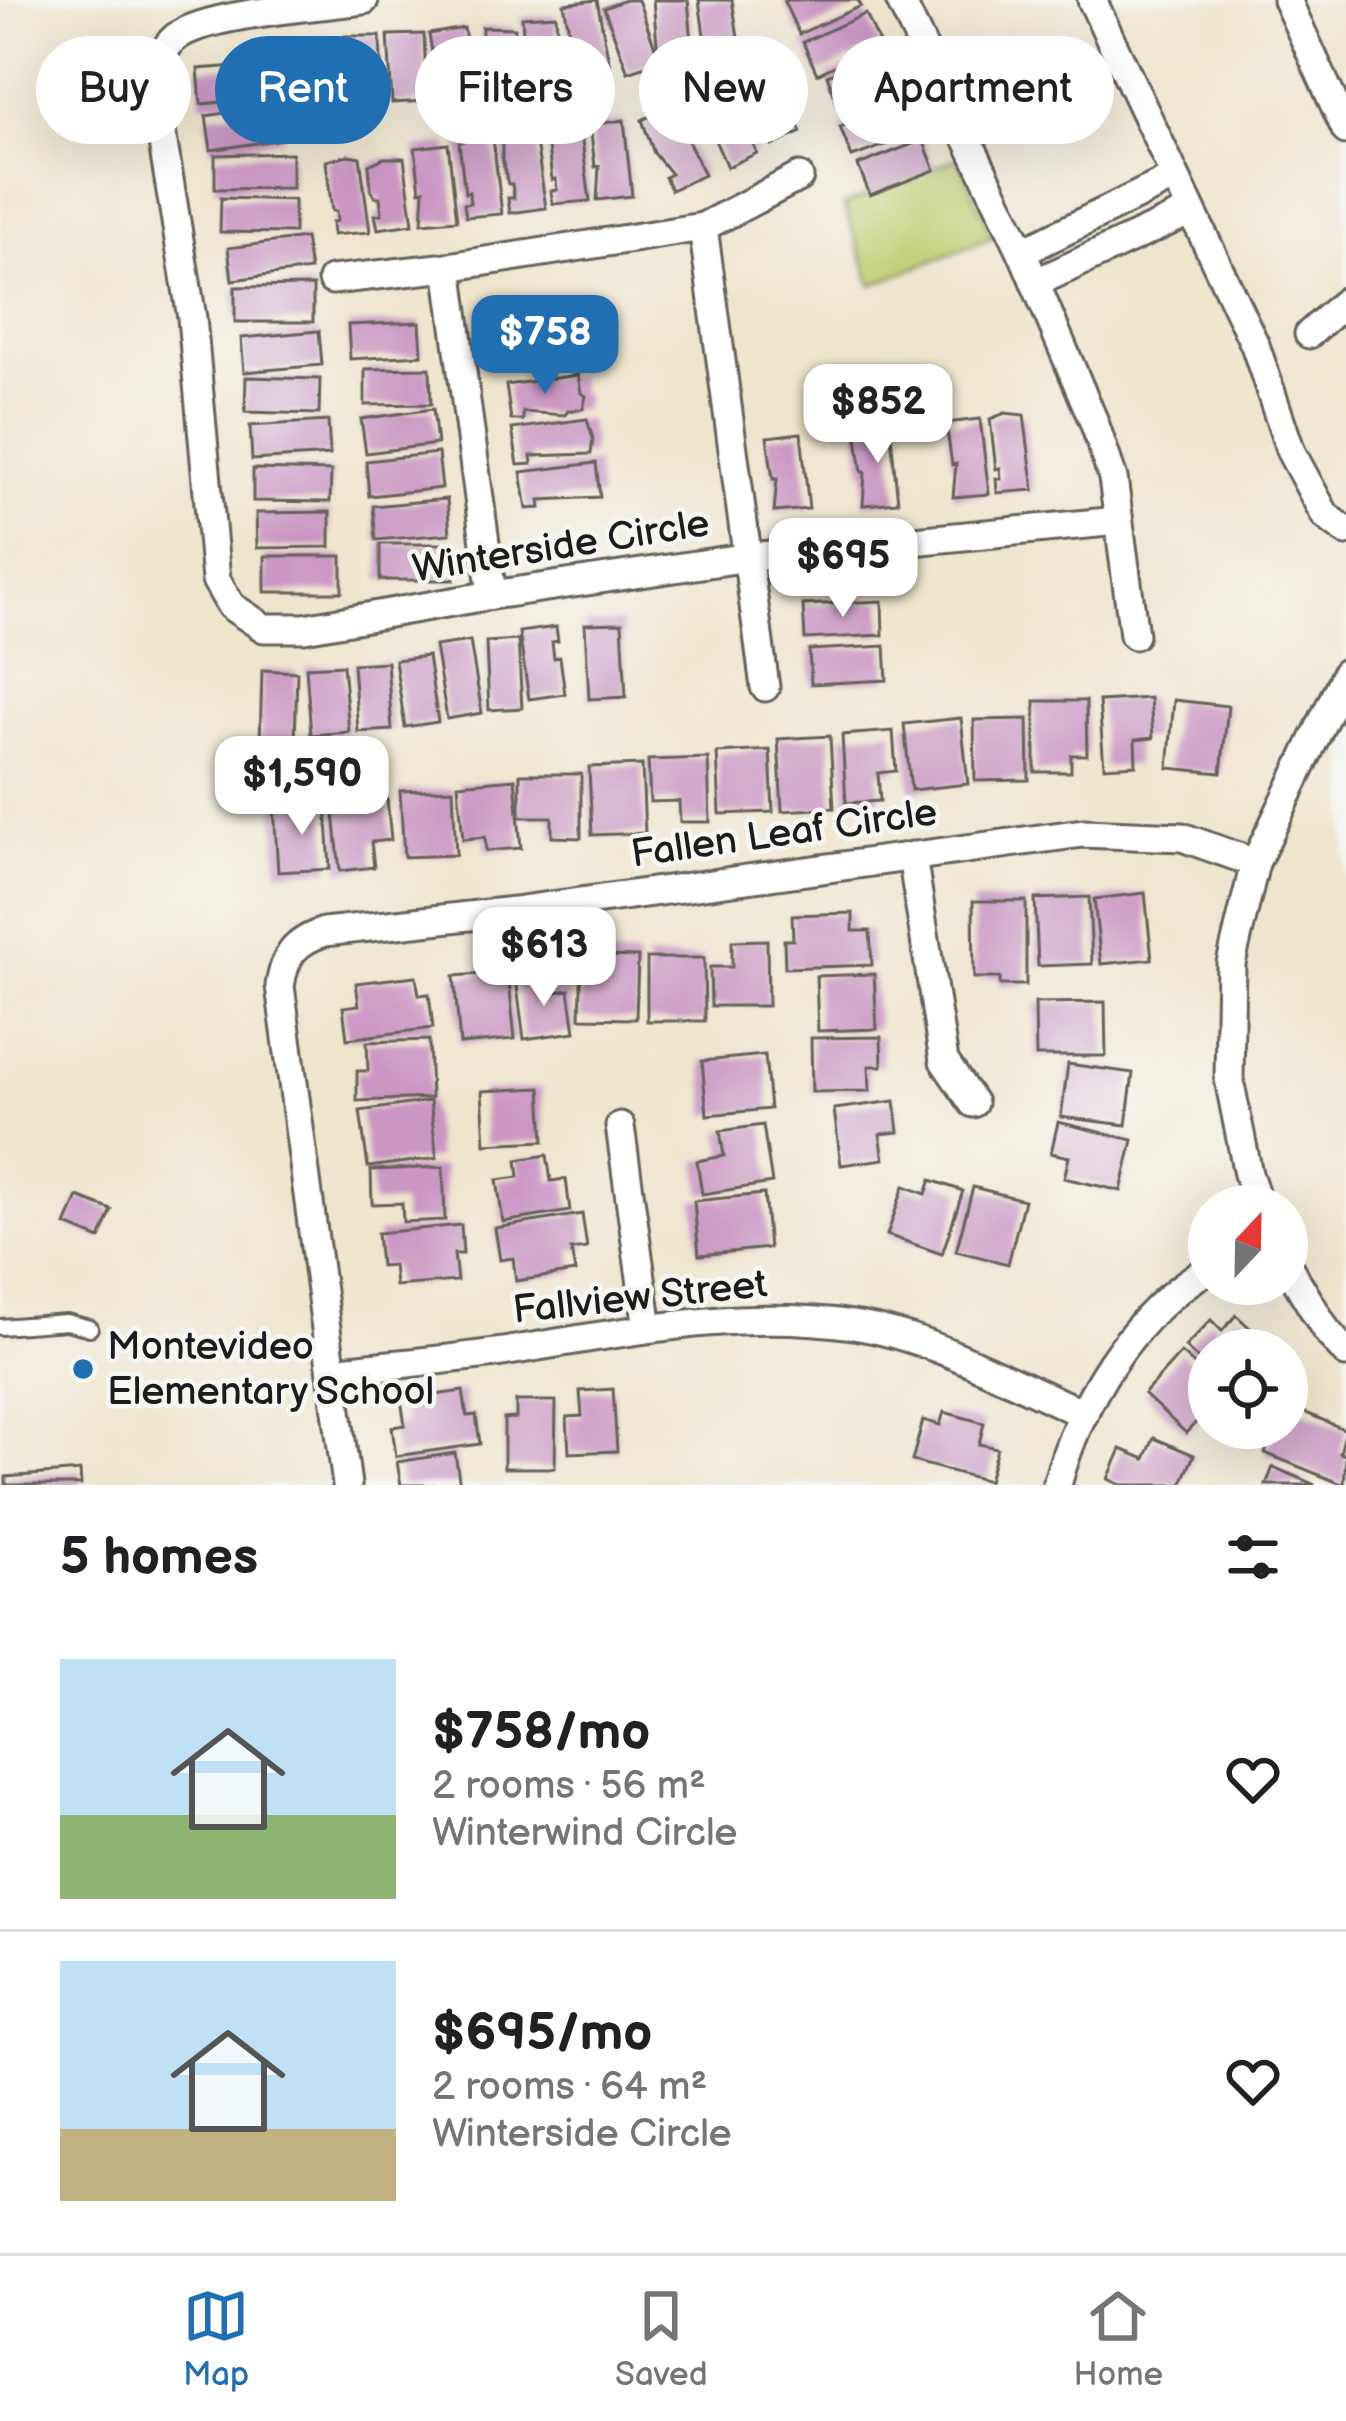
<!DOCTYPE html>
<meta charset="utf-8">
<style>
:root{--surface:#fff;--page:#f2f2f2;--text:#202124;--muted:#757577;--line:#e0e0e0;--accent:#1f6fb2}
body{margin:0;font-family:"Balsamiq Sans",sans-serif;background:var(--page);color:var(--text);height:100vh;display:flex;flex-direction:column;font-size:45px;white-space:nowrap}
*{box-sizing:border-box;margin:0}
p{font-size:39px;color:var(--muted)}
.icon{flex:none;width:66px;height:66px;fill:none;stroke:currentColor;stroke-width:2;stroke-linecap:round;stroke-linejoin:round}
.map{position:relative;height:1485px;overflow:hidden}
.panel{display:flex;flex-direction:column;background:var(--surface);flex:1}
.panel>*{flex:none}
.top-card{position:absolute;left:36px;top:36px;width:1275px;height:108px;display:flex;gap:24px}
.needle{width:78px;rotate:22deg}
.fabs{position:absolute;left:1188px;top:1185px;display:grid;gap:24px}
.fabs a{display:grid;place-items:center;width:120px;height:120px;border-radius:50%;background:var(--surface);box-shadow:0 12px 48px #0002;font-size:60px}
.price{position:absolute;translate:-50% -102px;padding:0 27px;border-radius:24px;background:#fff;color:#222;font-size:39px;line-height:78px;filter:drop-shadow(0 3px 6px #0008)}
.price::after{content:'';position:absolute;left:50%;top:72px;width:36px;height:27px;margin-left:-18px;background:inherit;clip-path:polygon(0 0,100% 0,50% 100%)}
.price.current{background:var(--accent);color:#fff}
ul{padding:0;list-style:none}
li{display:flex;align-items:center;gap:36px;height:300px;padding:0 60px}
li+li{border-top:3px solid var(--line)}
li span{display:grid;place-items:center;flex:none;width:336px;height:240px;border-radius:0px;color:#555}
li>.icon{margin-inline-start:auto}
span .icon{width:144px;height:144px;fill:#fffc;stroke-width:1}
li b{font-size:51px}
h2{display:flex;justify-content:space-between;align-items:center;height:144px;padding:0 60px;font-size:51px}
.chip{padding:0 42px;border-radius:54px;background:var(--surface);box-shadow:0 12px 48px #0002;font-size:42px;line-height:108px}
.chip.current{background:var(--accent);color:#fff}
.tab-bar{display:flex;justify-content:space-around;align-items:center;height:168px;border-top:3px solid var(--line);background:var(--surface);font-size:33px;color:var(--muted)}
.tab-bar a{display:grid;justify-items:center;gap:6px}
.tab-bar .current{color:var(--accent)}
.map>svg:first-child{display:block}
.green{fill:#bece70;stroke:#6d7546;stroke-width:3}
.building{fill:#ca96c4}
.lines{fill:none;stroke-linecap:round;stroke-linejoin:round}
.lane-casing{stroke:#66625a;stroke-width:20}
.street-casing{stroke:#66625a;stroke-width:33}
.lane{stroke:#fff;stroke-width:14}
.street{stroke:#fff;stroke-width:27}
.poi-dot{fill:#1f6fb2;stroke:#f6f6f2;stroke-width:4.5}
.labels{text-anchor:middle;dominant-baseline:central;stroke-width:9;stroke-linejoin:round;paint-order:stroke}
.street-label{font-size:39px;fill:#1c1c1c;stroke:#f6f6f2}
.poi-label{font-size:39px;fill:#1c1c1c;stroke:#f6f6f2;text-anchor:start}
</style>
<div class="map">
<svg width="1346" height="1485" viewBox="0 0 1346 1485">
<rect width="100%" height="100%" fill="#f6f6f2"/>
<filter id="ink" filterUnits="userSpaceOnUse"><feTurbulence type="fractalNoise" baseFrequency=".00833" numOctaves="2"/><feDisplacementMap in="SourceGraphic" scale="24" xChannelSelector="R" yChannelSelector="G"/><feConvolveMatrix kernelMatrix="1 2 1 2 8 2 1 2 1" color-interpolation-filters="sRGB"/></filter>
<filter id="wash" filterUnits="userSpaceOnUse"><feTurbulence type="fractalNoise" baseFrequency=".004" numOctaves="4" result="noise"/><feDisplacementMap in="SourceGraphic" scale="48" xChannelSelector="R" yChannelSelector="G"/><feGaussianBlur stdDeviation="2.7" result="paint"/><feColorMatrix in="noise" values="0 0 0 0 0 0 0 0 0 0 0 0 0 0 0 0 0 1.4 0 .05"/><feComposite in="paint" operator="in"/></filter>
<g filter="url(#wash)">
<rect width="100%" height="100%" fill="#f0e5cd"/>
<!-- green -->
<polygon class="green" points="957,158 993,237 872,285 844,205"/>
<g id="blocks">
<!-- building -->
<g class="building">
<polygon points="597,0 611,72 578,79 564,4"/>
<polygon points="625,0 638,0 660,61 628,72 604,8"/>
<polygon points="653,0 688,0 693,52 658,55"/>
<polygon points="699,0 732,0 738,37 705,42"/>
<polygon points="788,0 858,0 861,6 799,34 784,2"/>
<polygon points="866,14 880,45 817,74 803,42"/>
<polygon points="556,15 561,91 527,93 522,17"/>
<polygon points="482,27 515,28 513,93 480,91"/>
<polygon points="464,28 475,98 440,103 429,34"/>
<polygon points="424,34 427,101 392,103 388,35"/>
<polygon points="345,36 380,36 383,112 348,113"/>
<polygon points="307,48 340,50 336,118 302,115"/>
<polygon points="887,53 903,97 880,105 878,98 840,112 827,75"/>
<polygon points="274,63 277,97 201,104 198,69"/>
<polygon points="770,65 801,132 772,146 741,78"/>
<polygon points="728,88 757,153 727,167 698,102"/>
<polygon points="907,102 918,133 852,157 840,127"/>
<polygon points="277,105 283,139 211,150 206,116"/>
<polygon points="672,106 704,175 671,190 665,177 671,174 654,153 642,120"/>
<polygon points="624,120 632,196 597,200 599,166 595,167 590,125"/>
<polygon points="561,124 580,126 590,201 553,204 551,191 557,190 556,179 552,180 546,130 558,128"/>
<polygon points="507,135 535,135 546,208 510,213 508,198 514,198 512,184 508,184 502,159 502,139"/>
<polygon points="474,137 493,139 502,214 466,217 464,204 470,203 469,192 465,193 459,143"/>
<polygon points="923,140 935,170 870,195 858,165"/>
<polygon points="448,144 457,220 422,223 424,190 420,191 415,148"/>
<polygon points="292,153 292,188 215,189 215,155"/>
<polygon points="348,155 360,157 370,232 333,235 332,222 337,221 336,211 332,211 326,161"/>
<polygon points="384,158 404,158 413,224 378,229 375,215 382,214 380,197 375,197 371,190 369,165"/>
<polygon points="221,198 294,200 294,233 220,232"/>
<polygon points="305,238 310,270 232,280 228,248"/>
<polygon points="313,286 313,322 235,322 235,287"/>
<polygon points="420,322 422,355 350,359 348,325"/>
<polygon points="319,331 322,365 244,372 241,338"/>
<polygon points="430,368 431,404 365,405 365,369"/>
<polygon points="578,375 581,393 586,396 583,409 568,411 565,415 523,412 523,420 511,420 506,385"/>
<polygon points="246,377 320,379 319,414 245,412"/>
<polygon points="433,409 437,444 366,453 361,419"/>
<polygon points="1005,413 1024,415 1034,490 997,493 996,479 1001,479 1000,468 996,469 990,419"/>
<polygon points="587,419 593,439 591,454 531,456 532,464 518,465 512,429"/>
<polygon points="980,419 989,494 953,497 956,464 952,465 946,423"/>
<polygon points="328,421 330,455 252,460 250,426"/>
<polygon points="890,426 898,502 863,505 865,472 862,472 856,431"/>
<polygon points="801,433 809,509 774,512 777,479 773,479 767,437"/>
<polygon points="438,453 442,488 369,496 366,461"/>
<polygon points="596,463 600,497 540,500 541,508 527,509 521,472"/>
<polygon points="253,469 331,471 330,502 253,501"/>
<polygon points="447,499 450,534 376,540 373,506"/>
<polygon points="330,512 330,547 257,548 256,513"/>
<rect x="380" y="544" width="74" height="36"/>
<rect x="265" y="556" width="77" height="36"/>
<polygon points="882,601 883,635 805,639 803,605"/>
<polygon points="622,623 626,697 589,699 585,624"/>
<polygon points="556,627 558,641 552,642 554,658 560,657 565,694 529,699 519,632"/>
<polygon points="518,640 522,708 489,710 486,642"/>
<polygon points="470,641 482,713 447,719 435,646"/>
<polygon points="885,646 887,680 811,684 809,650"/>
<polygon points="428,656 438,722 405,727 395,660"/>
<polygon points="387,662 392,730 358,732 353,664"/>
<polygon points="343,665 349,732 311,735 306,667"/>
<polygon points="262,670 297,672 295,743 260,742"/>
<polygon points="1150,698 1153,738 1135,740 1136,765 1104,767 1099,701"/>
<polygon points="1174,700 1228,706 1221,773 1168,768"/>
<polygon points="1035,701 1086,701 1087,755 1071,755 1071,772 1035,772"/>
<polygon points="961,718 968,784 911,790 904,724"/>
<polygon points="1028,719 1029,780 975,781 974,720"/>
<polygon points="893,731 896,771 878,773 880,801 846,803 842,735"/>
<polygon points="830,736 834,808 782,811 778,739"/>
<polygon points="770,750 773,812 720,814 717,753"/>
<polygon points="708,758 710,822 680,822 679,801 650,802 648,760"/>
<polygon points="642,765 645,833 592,835 589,767"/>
<polygon points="520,774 581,774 581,838 552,837 552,817 520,817"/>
<polygon points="515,779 521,848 486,851 485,837 463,839 458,784"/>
<polygon points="453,789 456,855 404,857 400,791"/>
<polygon points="387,799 391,840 371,842 374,867 340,871 333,804"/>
<polygon points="326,803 330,869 278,872 274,806"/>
<polygon points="1145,893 1152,959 1101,964 1094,899"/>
<polygon points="1089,897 1092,964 1038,966 1035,899"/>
<polygon points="973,901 1026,901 1026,985 1000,985 1000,978 974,978"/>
<polygon points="853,913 853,931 870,931 872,965 785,968 784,940 793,940 792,915"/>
<polygon points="767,940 768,1006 711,1006 710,967 732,967 732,941"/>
<polygon points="582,955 638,957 636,1019 580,1018"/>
<polygon points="647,958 704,958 705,1021 647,1021"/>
<polygon points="508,972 515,1039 460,1044 454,976"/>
<polygon points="874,974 877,1029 818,1031 816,976"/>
<polygon points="548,975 550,993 569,990 575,1032 524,1039 516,979"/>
<polygon points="416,976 419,995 429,994 433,1028 347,1039 343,1007 359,1005 356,983"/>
<polygon points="1105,1002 1106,1056 1036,1056 1035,1003"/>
<polygon points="881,1037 882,1066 869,1066 870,1091 812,1092 811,1038"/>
<polygon points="429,1040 431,1098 357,1101 357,1071 368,1071 367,1042"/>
<polygon points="765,1055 770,1109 707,1115 702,1061"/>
<polygon points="1068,1064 1133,1073 1126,1125 1061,1117"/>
<polygon points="541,1088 544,1141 485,1144 482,1091"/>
<polygon points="430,1101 437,1158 368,1167 360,1111"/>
<polygon points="895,1101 899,1132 880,1134 884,1159 841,1165 834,1109"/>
<polygon points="1058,1122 1133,1140 1121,1191 1064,1178 1069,1157 1051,1153"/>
<polygon points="763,1125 772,1183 702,1194 697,1161 724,1156 720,1131"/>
<polygon points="547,1155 551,1181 566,1179 570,1211 503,1222 497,1180 519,1177 517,1160"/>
<polygon points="443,1167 445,1220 403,1222 402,1203 372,1204 371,1170"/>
<polygon points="931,1180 963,1191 942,1254 887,1235 904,1186 926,1194"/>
<polygon points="973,1187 1024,1200 1008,1264 956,1251"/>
<polygon points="764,1194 769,1248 699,1255 694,1201"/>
<polygon points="78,1197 112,1210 100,1239 66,1225"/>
<polygon points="582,1214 587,1248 571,1250 575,1272 516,1281 513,1258 500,1260 495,1228"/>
<polygon points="461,1225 463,1254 454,1254 457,1281 395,1286 393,1265 380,1266 377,1233"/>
<polygon points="1236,1315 1262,1339 1252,1350 1209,1350 1209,1370 1185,1347 1211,1320 1222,1331"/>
<polygon points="1181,1353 1209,1378 1209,1408 1186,1433 1144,1394"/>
<polygon points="613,1389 617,1451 569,1453 567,1417 582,1416 580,1391"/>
<polygon points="463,1391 467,1416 476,1415 480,1444 396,1456 392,1427 405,1425 401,1400"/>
<polygon points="516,1401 556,1401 555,1468 504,1468 504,1419 516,1418"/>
<polygon points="1297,1409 1346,1430 1340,1453 1346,1455 1344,1485 1265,1453 1276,1428 1288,1429"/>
<polygon points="944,1412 984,1423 979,1444 997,1448 988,1481 912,1461 923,1420 940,1425"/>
<polygon points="1154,1438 1194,1455 1181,1485 1121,1485 1108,1479 1121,1449 1145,1459"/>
<polygon points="455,1453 460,1485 401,1485 397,1462"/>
<polygon points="1273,1467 1315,1485 1266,1485"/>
<polygon points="80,1471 81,1485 6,1485 6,1477"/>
</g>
</g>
</g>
<g filter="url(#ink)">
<use href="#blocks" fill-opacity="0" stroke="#66625a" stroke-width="3"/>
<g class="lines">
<defs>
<polyline id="lane" points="0,1327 66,1322 90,1328"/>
<g id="street">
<path d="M364 0C322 6 207 13 176 37 160 50 158 70 154 89L192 318 216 580 231 606 264 628H304L492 595 749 557 1118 521"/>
<polyline points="900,0 1022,252 1094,422 1113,478 1134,635"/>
<polyline points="1092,0 1255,345 1291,452 1325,515 1346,531"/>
<polyline points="1287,0 1346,130"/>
<polyline points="703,227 765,687"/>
<polyline points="1022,252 1175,177"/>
<polyline points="448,267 492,595"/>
<polyline points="332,280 448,267 703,227 799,177"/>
<polyline points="1035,283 1191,211"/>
<polyline points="1309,334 1346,301"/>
<polyline points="912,856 944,1061 973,1103"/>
<polyline points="620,1126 648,1328"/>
<polyline points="1259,1206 1248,1174 1229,1079 1231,963 1255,863 1346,673"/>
<polyline points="1287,1265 1326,1330 1346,1353"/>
<path d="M332 1371C392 1364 454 1360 515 1350 626 1332 739 1308 853 1325 933 1337 1011 1382 1084 1414"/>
<path d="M347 1485 280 986C285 955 294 942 324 932L514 911 1083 833 1182 837 1255 863"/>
<path d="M1057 1485C1079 1402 1133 1312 1209 1269"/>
</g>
</defs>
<!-- lane casing -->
<use href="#lane" class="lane-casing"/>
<!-- street casing -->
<use href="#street" class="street-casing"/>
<!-- lane -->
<use href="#lane" class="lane"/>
<!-- street -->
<use href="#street" class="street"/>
</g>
</g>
<!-- markers -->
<circle class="poi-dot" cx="83" cy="1369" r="12"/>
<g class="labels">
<!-- street labels -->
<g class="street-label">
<text transform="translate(561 547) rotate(-9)">Winterside Circle</text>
<text transform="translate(784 834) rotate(-8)">Fallen Leaf Circle</text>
<text transform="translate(640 1298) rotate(-6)">Fallview Street</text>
</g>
<!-- poi labels -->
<g class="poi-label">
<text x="107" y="1347">Montevideo<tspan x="107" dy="45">Elementary School</tspan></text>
</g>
</g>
</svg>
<div class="fabs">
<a><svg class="needle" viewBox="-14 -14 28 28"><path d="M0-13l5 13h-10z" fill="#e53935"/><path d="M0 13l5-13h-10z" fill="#757577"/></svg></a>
<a><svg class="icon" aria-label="locate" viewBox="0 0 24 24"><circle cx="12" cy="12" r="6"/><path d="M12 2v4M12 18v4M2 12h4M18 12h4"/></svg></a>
</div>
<b class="price current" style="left:545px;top:397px">$758</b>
<b class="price" style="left:878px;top:466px">$852</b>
<b class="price" style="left:843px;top:620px">$695</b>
<b class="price" style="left:302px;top:838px">$1,590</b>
<b class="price" style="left:544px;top:1009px">$613</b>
<div class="top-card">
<a class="chip">Buy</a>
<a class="chip current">Rent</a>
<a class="chip">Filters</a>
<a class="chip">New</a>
<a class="chip">Apartment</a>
</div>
</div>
<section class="panel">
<h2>5 homes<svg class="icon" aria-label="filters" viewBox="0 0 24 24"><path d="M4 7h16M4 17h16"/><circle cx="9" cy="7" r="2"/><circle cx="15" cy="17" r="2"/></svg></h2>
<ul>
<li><span style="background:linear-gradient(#bfe0f5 65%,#8fb573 0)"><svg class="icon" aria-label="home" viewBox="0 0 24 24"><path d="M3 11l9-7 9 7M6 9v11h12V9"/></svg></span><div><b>$758/mo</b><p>2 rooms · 56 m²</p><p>Winterwind Circle</p></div><svg class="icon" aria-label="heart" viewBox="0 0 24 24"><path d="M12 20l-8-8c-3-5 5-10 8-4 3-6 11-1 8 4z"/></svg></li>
<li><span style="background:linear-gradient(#bfe0f5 70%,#c2b280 0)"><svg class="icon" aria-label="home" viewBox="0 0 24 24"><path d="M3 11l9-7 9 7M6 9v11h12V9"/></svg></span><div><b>$695/mo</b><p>2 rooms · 64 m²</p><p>Winterside Circle</p></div><svg class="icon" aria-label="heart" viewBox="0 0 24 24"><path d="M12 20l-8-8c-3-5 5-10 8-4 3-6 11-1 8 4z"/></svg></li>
</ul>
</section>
<nav class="tab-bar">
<a class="current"><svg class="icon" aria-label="map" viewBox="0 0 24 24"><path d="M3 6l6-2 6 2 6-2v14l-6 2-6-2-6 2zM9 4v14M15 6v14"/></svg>Map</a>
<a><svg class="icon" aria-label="saved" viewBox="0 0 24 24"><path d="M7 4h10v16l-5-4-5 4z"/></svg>Saved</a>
<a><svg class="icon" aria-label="home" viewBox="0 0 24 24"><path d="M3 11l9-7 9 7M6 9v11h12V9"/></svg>Home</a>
</nav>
